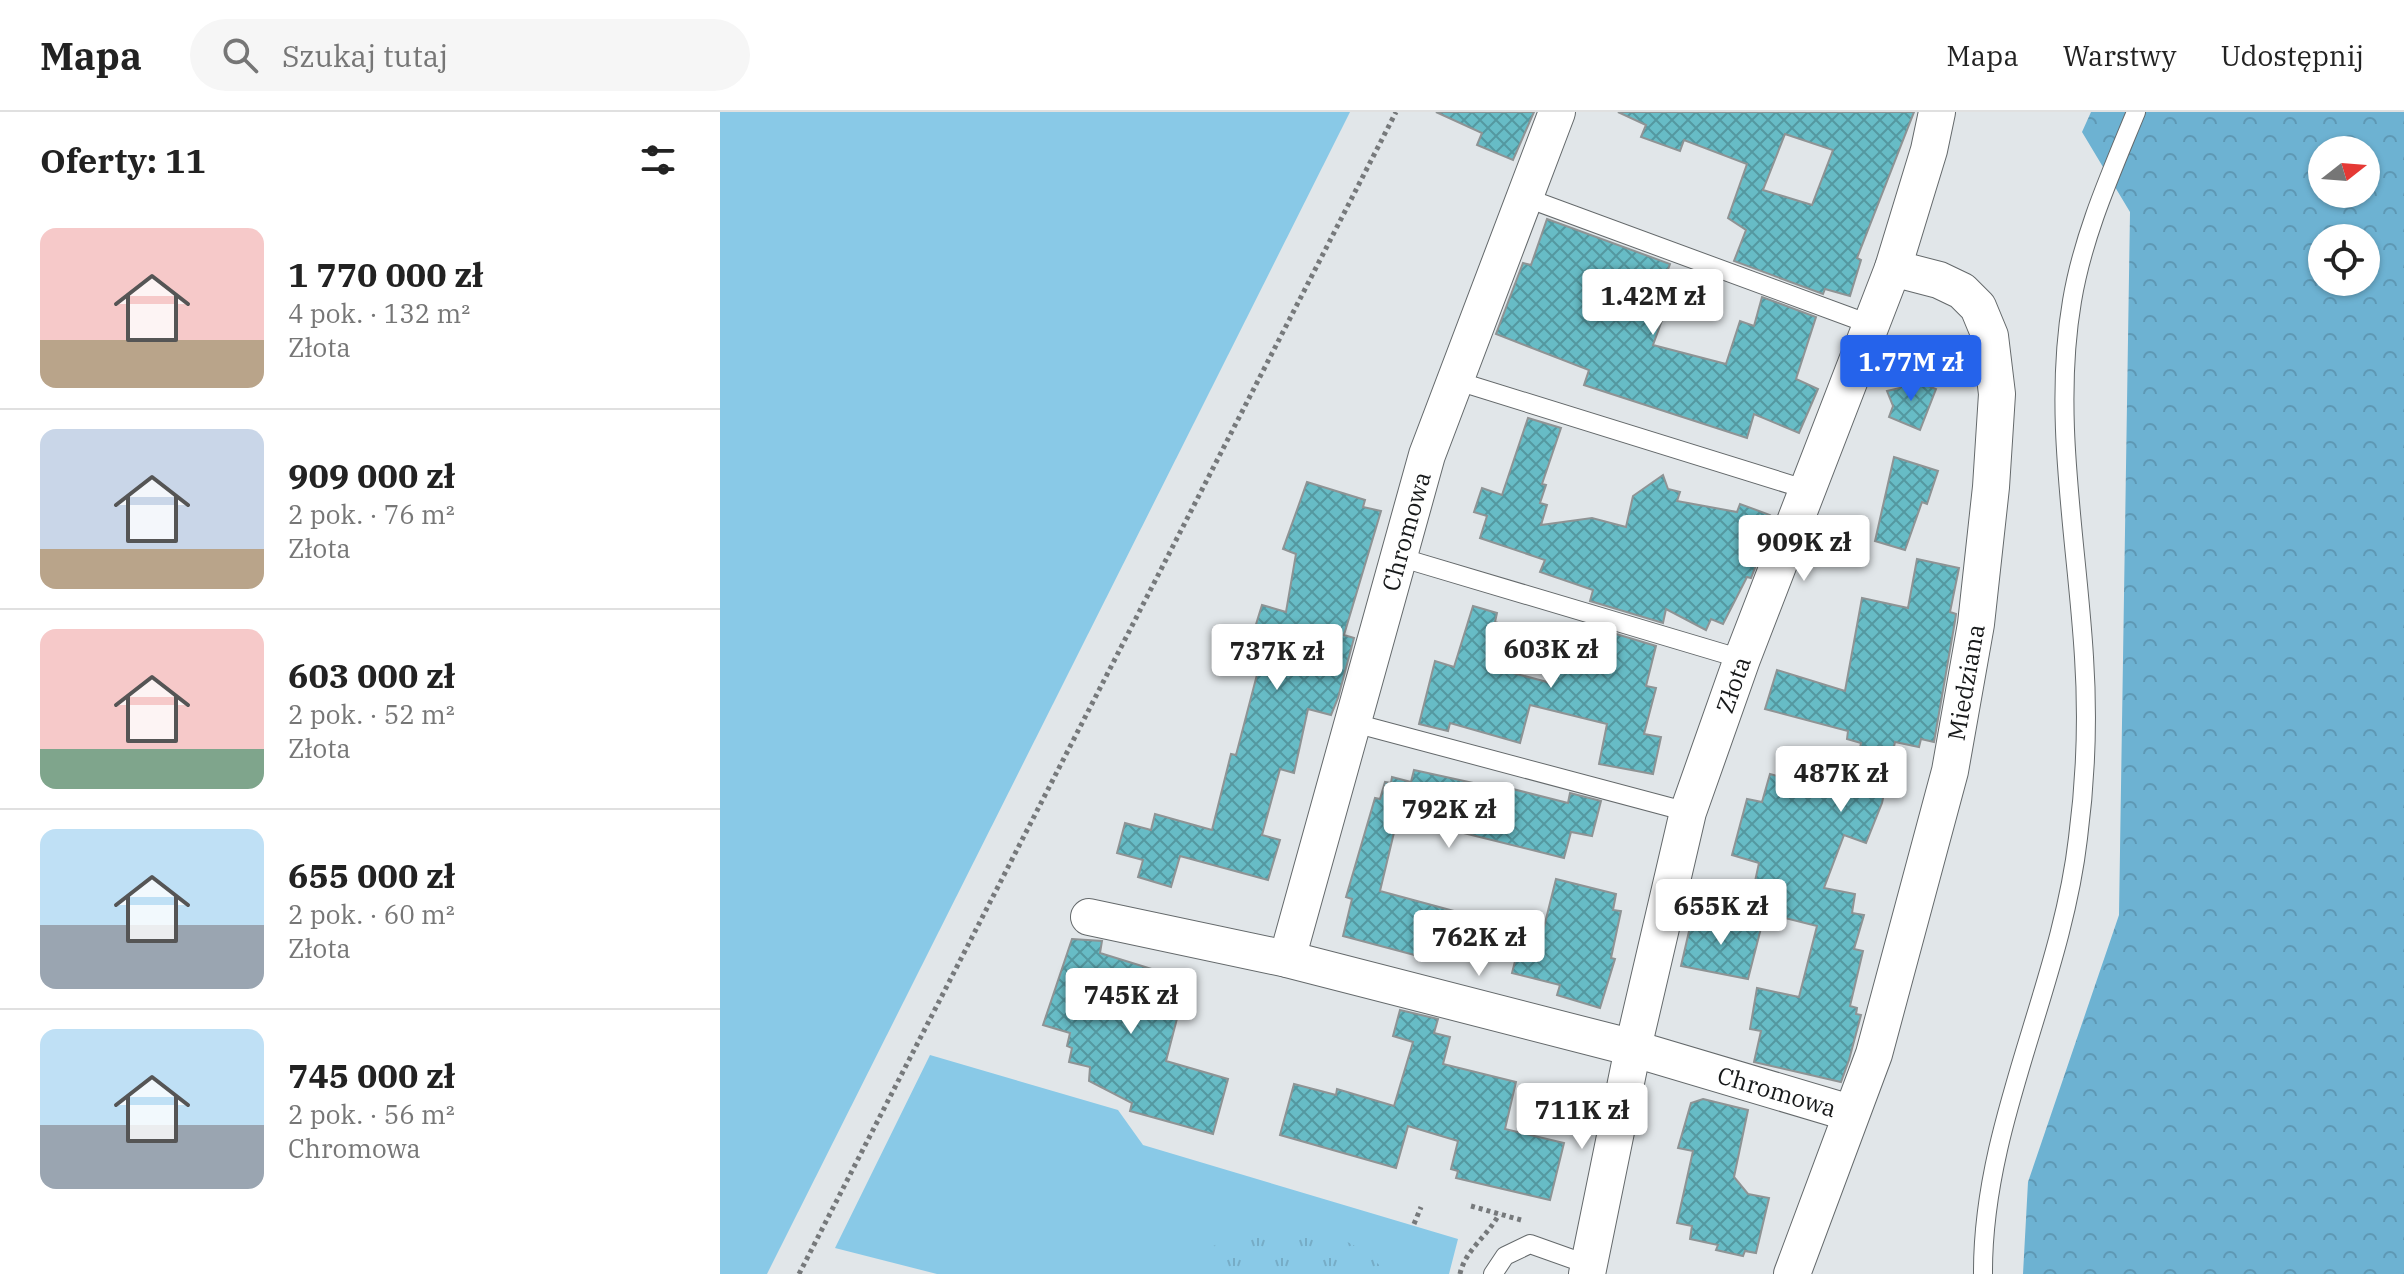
<!DOCTYPE html>
<html lang="pl">
<meta charset="utf-8">
<style>
:root{--surface:#fff;--page:#f6f6f6;--text:#222;--muted:#767676;--line:#e0e0e0;--accent:#2563eb}
body{margin:0;font-family:"IBM Plex Serif",serif;background:var(--page);color:var(--text);height:100vh;display:flex;flex-direction:column;font-size:30px;white-space:nowrap}
*{box-sizing:border-box;margin:0}
p{font-size:26px;color:var(--muted)}
.icon{flex:none;width:44px;height:44px;fill:none;stroke:currentColor;stroke-width:2;stroke-linecap:round;stroke-linejoin:round}
.map{position:relative;flex:1;overflow:hidden}
.panel{display:flex;flex-direction:column;background:var(--surface);width:720px}
.panel>*{flex:none}
.needle{width:52px;rotate:73deg}
.controls{position:absolute;left:1588px;top:24px;display:grid;gap:16px}
.controls a{display:grid;place-items:center;width:72px;height:72px;border-radius:50%;background:var(--surface);box-shadow:0 2px 6px #0004;font-size:40px}
.price{position:absolute;translate:-50% -68px;padding:0 18px;border-radius:8px;background:#fff;color:#222;font-size:26px;line-height:52px;filter:drop-shadow(0 2px 4px #0008)}
.price::after{content:'';position:absolute;left:50%;top:48px;width:24px;height:18px;margin-left:-12px;background:inherit;clip-path:polygon(0 0,100% 0,50% 100%)}
.price.selected{background:var(--accent);color:#fff}
ul{padding:0;list-style:none}
li{display:flex;align-items:center;gap:24px;height:200px;padding:0 40px}
li+li{border-top:2px solid var(--line)}
li span{display:grid;place-items:center;flex:none;width:224px;height:160px;border-radius:16px;color:#555}
li>.icon{margin-inline-start:auto}
span .icon{width:96px;height:96px;fill:#fffc;stroke-width:1}
li b{font-size:34px}
h2{display:flex;justify-content:space-between;align-items:center;height:96px;padding:0 40px;font-size:34px}
header{display:flex;align-items:center;gap:48px;box-sizing:border-box;height:112px;padding:0 40px;background:var(--surface);border-bottom:2px solid var(--line)}
header strong{font-size:38px}
nav{display:flex;gap:44px;margin-inline-start:auto;font-size:28px}
.search{width:560px;height:72px;background:var(--page);display:flex;align-items:center;gap:20px;box-sizing:border-box;padding:0 28px;border-radius:44px;color:var(--muted);font-size:30px}
main{display:flex;flex:1;min-height:0}
.map>svg:first-child{display:block}
.grass{fill:#89c9e7}
.forest{fill:url(#forest-crowns);fill-rule:evenodd}
.park{fill:url(#park-tufts)}
.building{fill:url(#building-cross-hatch);stroke:#8e9394;stroke-width:2;fill-rule:evenodd}
.lines{fill:none;stroke-linecap:round;stroke-linejoin:round}
.lane-casing{stroke:#64696b;stroke-width:20}
.street-casing{stroke:#64696b;stroke-width:38}
.path{stroke:#76797b;stroke-width:5;stroke-dasharray:4 4;stroke-linecap:butt}
.lane{stroke:#fff;stroke-width:18}
.street{stroke:#fff;stroke-width:36}
.labels{text-anchor:middle;dominant-baseline:central;stroke-width:8;stroke-linejoin:round;paint-order:stroke}
.street-label{font-size:24px;fill:#17191a;stroke:#eef3f6}
</style>
<header>
<strong>Mapa</strong>
<div class="search"><svg class="icon" aria-label="search" viewBox="0 0 24 24"><circle cx="10" cy="10" r="6"/><path d="M15 15l6 6"/></svg>Szukaj tutaj</div>
<nav><a>Mapa</a><a>Warstwy</a><a>Udostępnij</a></nav>
</header>
<main>
<section class="panel">
<h2>Oferty: 11<svg class="icon" aria-label="filters" viewBox="0 0 24 24"><path d="M4 7h16M4 17h16"/><circle cx="9" cy="7" r="2"/><circle cx="15" cy="17" r="2"/></svg></h2>
<ul>
<li><span style="background:linear-gradient(#f6c9c9 70%,#b9a48a 0)"><svg class="icon" aria-label="home" viewBox="0 0 24 24"><path d="M3 11l9-7 9 7M6 9v11h12V9"/></svg></span><div><b>1 770 000 zł</b><p>4 pok. · 132 m²</p><p>Złota</p></div></li>
<li><span style="background:linear-gradient(#c9d6e8 75%,#b9a48a 0)"><svg class="icon" aria-label="home" viewBox="0 0 24 24"><path d="M3 11l9-7 9 7M6 9v11h12V9"/></svg></span><div><b>909 000 zł</b><p>2 pok. · 76 m²</p><p>Złota</p></div></li>
<li><span style="background:linear-gradient(#f6c9c9 75%,#7fa58c 0)"><svg class="icon" aria-label="home" viewBox="0 0 24 24"><path d="M3 11l9-7 9 7M6 9v11h12V9"/></svg></span><div><b>603 000 zł</b><p>2 pok. · 52 m²</p><p>Złota</p></div></li>
<li><span style="background:linear-gradient(#bfe0f5 60%,#9aa5b1 0)"><svg class="icon" aria-label="home" viewBox="0 0 24 24"><path d="M3 11l9-7 9 7M6 9v11h12V9"/></svg></span><div><b>655 000 zł</b><p>2 pok. · 60 m²</p><p>Złota</p></div></li>
<li><span style="background:linear-gradient(#bfe0f5 60%,#9aa5b1 0)"><svg class="icon" aria-label="home" viewBox="0 0 24 24"><path d="M3 11l9-7 9 7M6 9v11h12V9"/></svg></span><div><b>745 000 zł</b><p>2 pok. · 56 m²</p><p>Chromowa</p></div></li>
</ul>
</section>
<div class="map">
<svg width="1684" height="1162" viewBox="0 0 1684 1162">
<defs>
<pattern id="forest-crowns" width="20" height="18" patternUnits="userSpaceOnUse" patternTransform="scale(2)"><rect width="20" height="18" fill="#6db2d2"/><path d="M2 6a3 3 0 1 1 6 0M12 15a3 3 0 1 1 6 0" fill="none" stroke="#5e98b4"/></pattern>
<pattern id="park-tufts" width="24" height="20" patternUnits="userSpaceOnUse" patternTransform="scale(2)"><rect width="24" height="20" fill="#89c9e7"/><path d="M3 7l-1-3M5 7V3M7 7l1-3M15 17l-1-3M17 17v-4M19 17l1-3" fill="none" stroke="#76acc6"/></pattern>
<pattern id="building-cross-hatch" width="8" height="8" patternUnits="userSpaceOnUse" patternTransform="scale(2)"><rect width="8" height="8" fill="#67bcc6"/><path d="M0 0l8 8M0 8l8-8" fill="none" stroke="#5498a0"/></pattern>
</defs>
<rect width="100%" height="100%" fill="#e1e6e9"/>
<!-- grass -->
<g class="grass">
<polygon points="0,0 630,0 47,1162 0,1162"/>
<polygon points="210,943 398,998 423,1033 738,1127 729,1162 217,1162 115,1136"/>
</g>
<!-- forest -->
<path class="forest" d="M1371 0H1684V1162H1303L1308 1070 1399 803 1410 100 1362 20ZM1602 38H1646V82H1602ZM1602 126H1646V170H1602Z"/>
<!-- park -->
<path class="park" d="M555 1115C597 1115 640 1127 667 1162H509L491 1135 522 1121Z"/>
<!-- building -->
<g class="building">
<polygon points="716,0 814,0 793,48 757,33 762,21"/>
<path d="M898 0H1194L1137 146 1141 148 1130 184 1105 177 1103 182 1014 149 1026 118 1008 106 1027 52 964 28 960 39 921 25 926 13ZM1065 22 1113 38 1092 93 1043 78Z"/>
<polygon points="827,107 950,152 942,174 953,178 933,233 1006,252 1020,209 1034,214 1042,185 1096,205 1076,267 1098,277 1079,321 1034,302 1027,326 864,273 869,258 776,222 803,151 811,153"/>
<polygon points="1185,265 1216,277 1200,318 1169,305 1173,294 1167,279 1180,276"/>
<polygon points="808,306 841,316 822,372 826,373 820,391 827,393 821,413 872,406 906,415 913,384 943,363 948,377 960,380 957,389 1017,400 1020,392 1050,403 1047,414 1051,415 1031,466 1027,465 1003,512 991,507 986,518 946,497 943,511 870,489 873,478 820,460 825,448 760,426 767,404 754,400 762,376 782,383"/>
<polygon points="1174,345 1218,359 1207,392 1202,390 1185,438 1155,429"/>
<polygon points="587,370 645,388 643,395 661,399 624,523 634,526 618,586 611,603 588,597 574,661 560,657 542,723 560,728 548,768 460,744 451,775 418,765 423,748 397,741 405,711 431,718 435,702 492,718 511,642 516,643 539,555 524,551 542,493 566,500 576,442 563,437"/>
<polygon points="1197,447 1239,456 1230,500 1236,502 1235,509 1214,630 1201,627 1199,635 1175,630 1162,691 1146,731 1124,723 1104,776 1135,782 1132,801 1144,803 1134,837 1143,839 1130,894 1137,896 1136,902 1141,903 1129,948 1121,970 1034,950 1041,919 1030,917 1037,876 1079,885 1097,814 1029,797 1039,751 1012,743 1027,687 1042,690 1050,662 1130,684 1141,631 1127,627 1128,619 1045,597 1057,558 1125,579 1142,486 1188,496"/>
<polygon points="753,494 777,501 775,510 784,513 774,556 831,571 845,521 859,524 863,512 936,534 926,574 936,576 924,622 941,625 933,662 879,652 887,612 810,593 800,631 730,611 728,619 699,612 715,549 734,555"/>
<polygon points="694,658 776,676 777,673 848,691 850,681 881,689 872,724 851,720 844,746 699,710 698,713 677,708 660,779 756,805 748,832 719,824 718,828 707,826 702,845 623,824 632,787 626,785 655,686 660,687 665,670 671,671 672,665 691,670"/>
<polygon points="836,767 896,782 893,798 901,799 891,846 895,847 880,896 837,883 840,873 792,861 803,818 822,823"/>
<polygon points="973,802 1041,816 1028,867 961,854"/>
<polygon points="352,827 382,829 380,841 467,868 446,949 508,967 493,1022 410,999 412,991 369,969 370,955 349,950 352,936 347,934 350,921 323,913"/>
<polygon points="680,898 718,907 714,921 730,925 723,952 796,970 785,1017 844,1031 830,1088 736,1066 738,1059 731,1057 738,1029 688,1014 676,1056 560,1023 574,972 616,983 617,977 674,994 693,930 673,924"/>
<polygon points="983,987 1028,998 1014,1065 1028,1082 1049,1086 1036,1141 1025,1139 1023,1144 996,1138 998,1133 970,1127 972,1114 957,1111 973,1039 958,1036 971,991"/>
</g>
<g class="lines">
<defs>
<g id="lane">
<polyline points="804,85 1152,213"/>
<polyline points="734,268 1088,378"/>
<polyline points="679,445 1022,547"/>
<polyline points="634,611 968,700"/>
<polyline points="773,1162 785,1144 810,1132 869,1153"/>
<path d="M1263 1162C1262 1012 1341 874 1358 726 1366 665 1368 606 1364 545 1357 428 1332 306 1352 189 1363 123 1391 61 1416 0"/>
</g>
<g id="street">
<path id="s1" d="M369 805 567 847 898 932 1130 1001"/>
<path id="s2" d="M567 847 707 343 837 0"/>
<path id="s3" d="M867 1162 913 936 968 700 1022 547 1173 156 1209 38 1217 0"/>
<path id="s4" d="M1072 1162 1154 942 1230 659 1256 512 1271 375 1277 282 1270 224 1258 195 1242 179 1219 168 1173 156"/>
</g>
</defs>
<!-- lane casing -->
<use href="#lane" class="lane-casing"/>
<!-- street casing -->
<use href="#street" class="street-casing"/>
<!-- path -->
<g class="path">
<polyline points="751,1094 801,1108"/>
<polyline points="694,1112 701,1095"/>
<polyline points="79,1162 676,0"/>
<path d="M740 1162C745 1138 768 1124 779 1102"/>
</g>
<!-- lane -->
<use href="#lane" class="lane"/>
<!-- street -->
<use href="#street" class="street"/>
</g>
<g class="labels">
<!-- street labels -->
<g class="street-label">
<text stroke="none"><textPath href="#s2" startOffset="444">Chromowa</textPath></text>
<text stroke="none"><textPath href="#s4" startOffset="618">Miedziana</textPath></text>
<text stroke="none"><textPath href="#s3" startOffset="608">Złota</textPath></text>
<text stroke="none"><textPath href="#s1" startOffset="710">Chromowa</textPath></text>
</g>
</g>
</svg>
<div class="controls">
<a><svg class="needle" viewBox="-14 -14 28 28"><path d="M0-13l5 13h-10z" fill="#e53935"/><path d="M0 13l5-13h-10z" fill="#767676"/></svg></a>
<a><svg class="icon" aria-label="locate" viewBox="0 0 24 24"><circle cx="12" cy="12" r="6"/><path d="M12 2v4M12 18v4M2 12h4M18 12h4"/></svg></a>
</div>
<b class="price" style="left:933px;top:225px">1.42M zł</b>
<b class="price selected" style="left:1191px;top:291px">1.77M zł</b>
<b class="price" style="left:1084px;top:471px">909K zł</b>
<b class="price" style="left:831px;top:578px">603K zł</b>
<b class="price" style="left:557px;top:580px">737K zł</b>
<b class="price" style="left:1121px;top:702px">487K zł</b>
<b class="price" style="left:729px;top:738px">792K zł</b>
<b class="price" style="left:1001px;top:835px">655K zł</b>
<b class="price" style="left:759px;top:866px">762K zł</b>
<b class="price" style="left:411px;top:924px">745K zł</b>
<b class="price" style="left:862px;top:1039px">711K zł</b>
</div>
</main>
